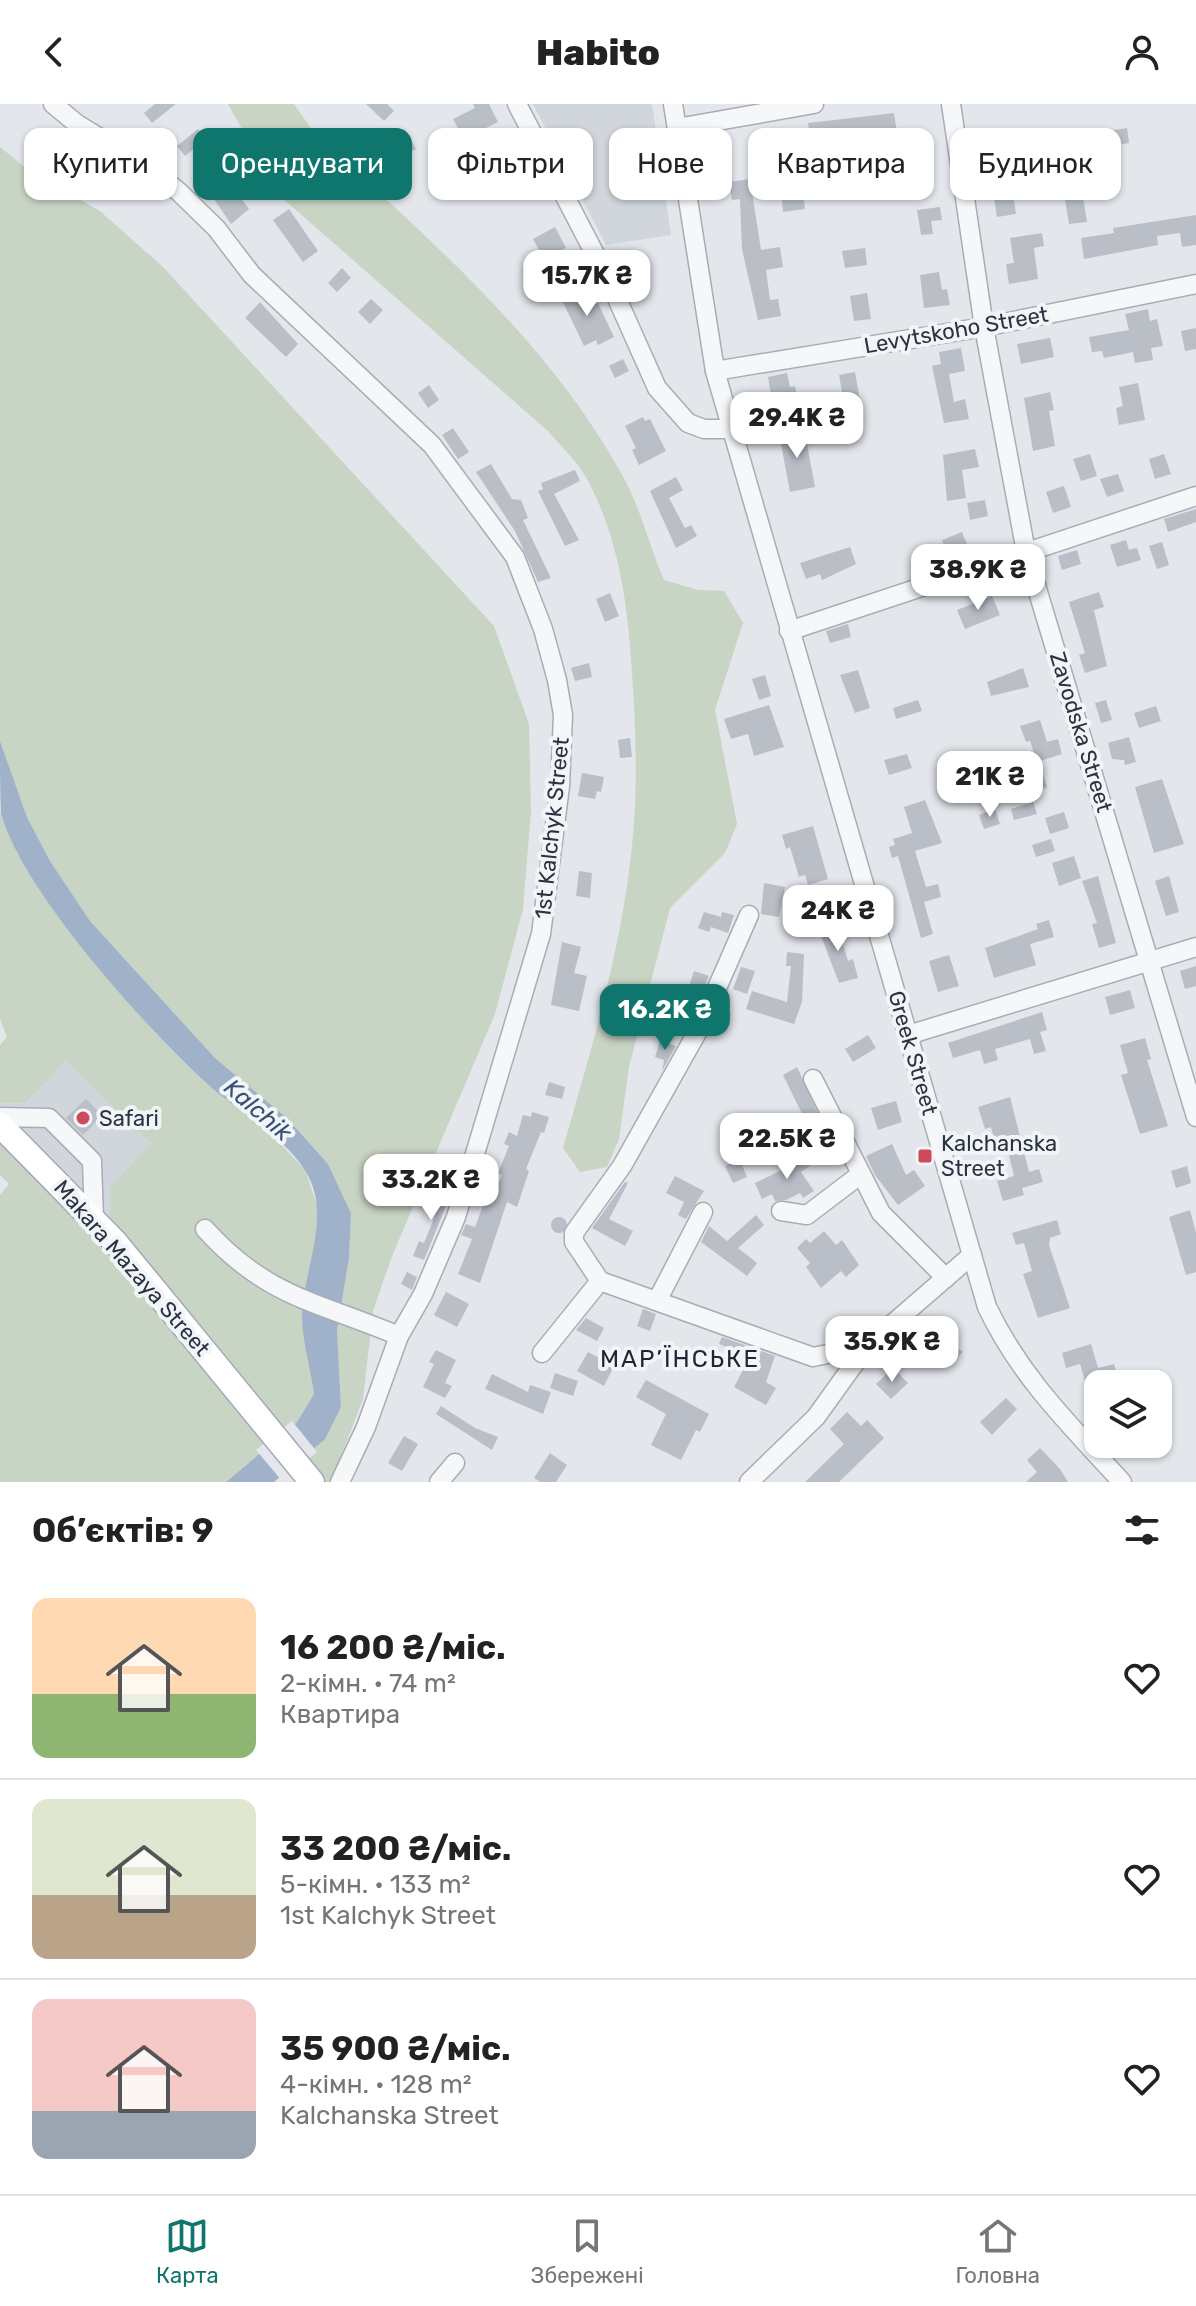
<!DOCTYPE html>
<html lang="uk">
<meta charset="utf-8">
<style>
:root{--surface:#fff;--page:#f2f2f2;--text:#222;--muted:#767676;--line:#e0e0e0;--accent:#0f766e}
body{margin:0;font-family:Rubik,sans-serif;background:var(--page);color:var(--text);height:100vh;display:flex;flex-direction:column;font-size:30px;white-space:nowrap}
*{box-sizing:border-box;margin:0}
p{font-size:26px;color:var(--muted)}
.icon{flex:none;width:44px;height:44px;fill:none;stroke:currentColor;stroke-width:2;stroke-linecap:round;stroke-linejoin:round}
.map{position:relative;height:1378px;overflow:hidden}
.sheet{display:flex;flex-direction:column;background:var(--surface);flex:1}
.sheet>*{flex:none}
.banner{position:absolute;left:24px;top:24px;width:1148px;height:72px;display:flex;gap:16px}
.controls{position:absolute;left:1084px;top:1266px;display:grid;gap:16px}
.controls a{display:grid;place-items:center;width:88px;height:88px;border-radius:16px;background:var(--surface);box-shadow:0 2px 6px #0004;font-size:40px}
.price{position:absolute;translate:-50% -68px;padding:0 18px;border-radius:16px;background:#fff;color:#222;font-size:26px;line-height:52px;filter:drop-shadow(0 2px 4px #0008)}
.price::after{content:'';position:absolute;left:50%;top:48px;width:24px;height:18px;margin-left:-12px;background:inherit;clip-path:polygon(0 0,100% 0,50% 100%)}
.price.current{background:var(--accent);color:#fff}
ul{padding:0;list-style:none}
li{display:flex;align-items:center;gap:24px;height:200px;padding:0 32px}
li+li{border-top:2px solid var(--line)}
li span{display:grid;place-items:center;flex:none;width:224px;height:160px;border-radius:16px;color:#555}
li>.icon{margin-inline-start:auto}
span .icon{width:96px;height:96px;fill:#fffc;stroke-width:1}
li b{font-size:34px}
h2{display:flex;justify-content:space-between;align-items:center;height:96px;padding:0 32px;font-size:34px}
.pill{padding:0 28px;border-radius:16px;background:var(--surface);box-shadow:0 2px 6px #0004;font-size:28px;line-height:72px}
.pill.current{background:var(--accent);color:#fff}
header{display:flex;justify-content:space-between;align-items:center;height:104px;padding:0 32px;background:var(--surface);font-size:36px;font-weight:800}
.tabs{display:flex;justify-content:space-around;align-items:center;height:112px;border-top:2px solid var(--line);background:var(--surface);font-size:22px;color:var(--muted)}
.tabs a{display:grid;justify-items:center;gap:4px}
.tabs .current{color:var(--accent)}
.map>svg:first-child{display:block}
.built{fill:#d1d5dc}
.green{fill:#c8d4c4}
.water{fill:#9fb2ca}
.pier{fill:#e3e6eb}
.building{fill:#babfc7}
.lines{fill:none;stroke-linecap:round;stroke-linejoin:round}
.minor-casing{stroke:#a8adb5;stroke-width:21}
.major-casing{stroke:#a2a9b6;stroke-width:27}
.minor{stroke:#f5f7f9;stroke-width:18}
.major{stroke:#fff;stroke-width:24}
.poi-dot{fill:#cc4b5a;stroke:#f2f5f8;stroke-width:3}
.labels{text-anchor:middle;dominant-baseline:central;stroke-width:8;stroke-linejoin:round;paint-order:stroke}
.street-label{font-size:22px;fill:#2b3342;stroke:#f2f5f8}
.poi-label{font-size:22px;fill:#2b3342;stroke:#f2f5f8;text-anchor:start}
.water-label{font-size:24px;font-style:italic;fill:#365076;stroke:#f2f5f8}
.neighbourhood-label{font-size:24px;letter-spacing:2px;fill:#1d2433;stroke:#f2f5f8}
</style>
<header><svg class="icon" aria-label="back" viewBox="0 0 24 24"><path d="M15 5l-7 7 7 7"/></svg>Habito<svg class="icon" aria-label="person" viewBox="0 0 24 24"><circle cx="12" cy="8" r="4"/><path d="M4 21q1-7 8-7t8 7"/></svg></header>
<div class="map">
<svg width="1196" height="1378" viewBox="0 0 1196 1378">
<rect width="100%" height="100%" fill="#e3e6eb"/>
<!-- built -->
<g class="built">
<polygon points="533,0 652,0 671,131 606,141"/>
<polygon points="66,957 152,1041 111,1083 111,1125 0,1013 0,999 25,999"/>
</g>
<!-- green -->
<g class="green">
<path d="M228 0H294L313 27C425 133 545 232 621 369 640 401 649 442 664 476L698 486 724 487 743 519 715 606 737 720 725 749 670 804 629 963 619 1035 607 1063 580 1068 563 1044C595 932 630 818 635 701 637 657 635 612 632 568 628 502 619 434 587 375 578 358 561 343 549 328L280 92Z"/>
<polygon points="0,43 27,65 100,107 162,162 494,522 529,620 531,708 523,805 495,910 392,1152 373,1207 363,1295 331,1378 320,1378 301,1355 341,1303 337,1227 349,1154 351,1109 328,1060 287,1014 215,954 90,817 50,757 27,713 0,637"/>
<polygon points="0,707 18,751 125,893 217,988 270,1029 305,1066 318,1104 309,1252 314,1290 297,1318 281,1331 111,1125 110,1083 151,1040 66,957 25,999 0,999 0,941 7,933 0,915"/>
<polygon points="0,1029 50,1079 273,1338 226,1378 0,1378 0,1091 9,1080 0,1071"/>
</g>
<!-- water -->
<path class="water" d="M0 637 27 713 50 757 90 817 215 954 287 1014 328 1060 351 1109 349 1154 337 1227 341 1303 325 1335 274 1378H226L297 1318 314 1290C311 1265 302 1237 302 1212 303 1165 334 1109 304 1065 283 1033 247 1013 218 989 156 936 21 787 1 709 0 688 0 659 0 637Z"/>
<!-- pier -->
<polygon class="pier" points="292,1317 317,1348 282,1377 256,1346"/>
<!-- building -->
<g class="building">
<polygon points="155,0 176,0 152,19 144,9"/>
<polygon points="366,0 387,0 394,7 384,17"/>
<polygon points="473,0 489,0 498,18 464,35 453,15 475,4"/>
<polygon points="894,9 897,29 869,33 871,44 827,50 825,37 811,39 808,19"/>
<polygon points="1127,24 1129,39 1104,43 1102,28"/>
<polygon points="198,25 206,35 185,52 177,42"/>
<polygon points="405,25 416,45 389,59 392,66 377,73 366,53 394,39 390,32"/>
<polygon points="1007,32 1010,51 988,55 985,35"/>
<polygon points="515,40 520,52 501,61 496,50"/>
<polygon points="219,66 249,105 231,120 203,79"/>
<polygon points="750,75 761,146 780,143 783,163 766,166 770,196 778,195 781,212 758,216 742,145 740,95 732,96 729,78"/>
<polygon points="802,84 805,105 783,108 781,87"/>
<polygon points="1013,90 1016,110 997,113 994,93"/>
<polygon points="1083,92 1087,118 1069,120 1065,95"/>
<polygon points="940,103 942,116 931,117 933,130 921,131 917,106"/>
<polygon points="289,105 318,147 303,158 273,116"/>
<polygon points="1196,111 1196,141 1182,143 1180,129 1157,132 1158,141 1084,155 1081,134 1114,129 1113,124"/>
<polygon points="555,123 566,144 544,155 533,135"/>
<polygon points="1042,129 1044,142 1034,144 1038,175 1009,180 1006,160 1014,159 1010,134"/>
<polygon points="865,144 867,161 845,164 842,147"/>
<polygon points="342,164 351,174 337,188 328,179"/>
<polygon points="939,168 942,186 947,185 950,201 924,204 920,171"/>
<polygon points="582,183 592,202 598,199 614,233 598,241 596,236 584,242 561,194"/>
<polygon points="867,189 871,215 854,217 850,192"/>
<polygon points="371,195 383,206 370,220 358,208"/>
<polygon points="260,198 298,240 286,253 245,214"/>
<polygon points="1148,205 1150,217 1157,215 1163,242 1151,244 1153,256 1135,259 1133,248 1104,254 1102,247 1092,248 1089,233 1129,226 1125,210"/>
<polygon points="1196,224 1196,245 1185,247 1181,227"/>
<polygon points="1050,234 1054,253 1021,260 1017,240"/>
<polygon points="961,244 965,267 949,270 954,298 965,295 969,315 944,319 932,262 941,260 939,248"/>
<polygon points="623,255 629,267 615,274 609,262"/>
<polygon points="855,268 862,308 846,311 839,271"/>
<polygon points="787,269 790,283 795,282 797,293 772,298 768,273"/>
<polygon points="1138,279 1145,316 1119,321 1116,304 1123,302 1119,283"/>
<polygon points="429,281 439,296 428,304 418,289"/>
<polygon points="1050,288 1054,306 1049,307 1055,342 1033,347 1024,294"/>
<polygon points="643,313 645,317 650,315 666,347 639,361 632,346 636,344 625,322"/>
<polygon points="453,324 469,348 458,355 442,331"/>
<polygon points="804,325 815,383 790,388 779,330"/>
<polygon points="975,345 979,363 962,366 966,394 947,397 943,351"/>
<polygon points="1090,350 1097,372 1081,377 1073,355"/>
<polygon points="1164,350 1171,370 1155,375 1149,355"/>
<polygon points="491,360 512,395 521,396 528,414 523,416 551,474 538,478 515,427 476,368"/>
<polygon points="575,366 580,377 554,390 579,436 565,442 538,387 543,385 541,379"/>
<polygon points="1118,370 1124,387 1107,393 1100,375"/>
<polygon points="676,373 683,386 669,394 685,424 691,421 697,432 676,444 650,387"/>
<polygon points="1064,382 1071,403 1053,409 1046,388"/>
<polygon points="985,396 988,412 970,416 967,399"/>
<polygon points="1196,405 1196,418 1168,428 1164,415"/>
<polygon points="962,428 971,450 955,457 952,450 948,452 942,436"/>
<polygon points="1126,436 1129,446 1137,444 1141,456 1117,463 1110,441"/>
<polygon points="1162,438 1169,461 1157,465 1149,442"/>
<polygon points="850,443 856,460 822,476 820,470 806,475 800,459"/>
<polygon points="1077,446 1081,460 1062,466 1058,452"/>
<polygon points="997,471 1001,484 990,488 985,475"/>
<polygon points="1099,488 1104,503 1094,506 1107,562 1085,569 1079,551 1085,549 1069,498"/>
<polygon points="610,489 619,512 605,518 596,495"/>
<polygon points="992,492 1000,511 965,525 957,506"/>
<polygon points="848,520 851,533 830,539 826,527"/>
<polygon points="589,559 592,573 575,577 571,564"/>
<polygon points="1023,564 1029,583 991,592 987,578"/>
<polygon points="858,566 870,604 855,609 840,571"/>
<polygon points="765,571 771,592 759,596 752,575"/>
<polygon points="918,596 922,607 896,615 893,604"/>
<polygon points="1106,596 1112,616 1101,619 1095,599"/>
<polygon points="769,601 784,643 754,652 748,630 731,635 724,615"/>
<polygon points="1156,602 1161,617 1139,624 1134,609"/>
<polygon points="1040,616 1047,638 1058,635 1062,650 1037,658 1030,637 1026,638 1020,622"/>
<polygon points="1129,633 1136,658 1125,661 1124,656 1112,655 1108,639"/>
<polygon points="630,634 632,653 620,654 618,636"/>
<polygon points="907,650 912,664 889,671 884,656"/>
<polygon points="1040,662 1047,683 1022,695 1015,669"/>
<polygon points="582,669 604,673 601,688 597,687 595,695 578,692"/>
<polygon points="1162,675 1184,740 1154,749 1135,683"/>
<polygon points="925,696 942,739 915,747 926,783 938,780 941,793 924,798 933,830 921,834 898,752 892,754 889,743 895,741 893,735 912,729 904,703"/>
<polygon points="1033,698 1037,710 1014,716 1011,705"/>
<polygon points="995,705 1000,720 984,725 979,711"/>
<polygon points="1064,708 1069,724 1050,730 1045,714"/>
<polygon points="813,722 828,775 808,781 805,771 799,773 790,743 786,745 782,731"/>
<polygon points="1051,735 1055,747 1036,753 1032,741"/>
<polygon points="1074,752 1081,774 1059,782 1052,759"/>
<polygon points="579,767 592,769 590,794 576,792"/>
<polygon points="1098,772 1116,839 1099,844 1092,820 1097,819 1082,777"/>
<polygon points="1169,772 1179,808 1166,812 1155,777"/>
<polygon points="764,779 785,783 779,813 761,810"/>
<polygon points="704,808 721,813 722,808 734,811 728,829 711,823 709,828 698,824"/>
<polygon points="1049,816 1054,833 1030,840 1036,861 994,874 985,844 1038,825 1036,820"/>
<polygon points="836,818 848,857 853,855 858,874 839,879 818,824"/>
<polygon points="562,838 581,843 574,869 587,872 579,907 551,901"/>
<polygon points="787,848 804,850 802,898 794,920 746,905 752,887 787,898 791,862 786,862"/>
<polygon points="949,851 959,882 938,888 929,857"/>
<polygon points="1196,862 1196,882 1185,885 1180,867"/>
<polygon points="741,863 755,867 747,890 733,885"/>
<polygon points="694,867 709,872 696,901 684,898"/>
<polygon points="1130,886 1135,904 1110,911 1105,893"/>
<polygon points="720,907 731,910 727,921 715,917"/>
<polygon points="1042,908 1047,926 1040,928 1046,947 1034,950 1030,935 995,945 998,956 984,960 980,946 953,954 948,939"/>
<polygon points="868,931 876,944 853,958 845,945"/>
<polygon points="1145,934 1151,955 1147,956 1168,1022 1140,1030 1121,971 1128,969 1120,941"/>
<polygon points="660,937 676,942 662,967 664,956 655,953"/>
<polygon points="797,963 826,1027 814,1034 783,971"/>
<polygon points="549,978 565,983 562,995 545,991"/>
<polygon points="1010,993 1029,1068 1039,1065 1043,1078 1022,1084 1024,1091 1003,1097 997,1077 1014,1072 1008,1047 998,1049 991,1023 985,1025 978,1003"/>
<polygon points="86,995 102,1011 83,1031 66,1014"/>
<polygon points="896,997 902,1018 878,1026 871,1004"/>
<polygon points="532,1008 549,1013 544,1029 541,1028 526,1065 529,1067 517,1103 507,1098 480,1179 458,1170 472,1135 461,1131 466,1120 475,1123 485,1096 491,1098 502,1071 498,1069 509,1042 504,1040 509,1028 517,1032 523,1011 531,1013"/>
<polygon points="892,1040 906,1071 914,1066 925,1082 898,1101 875,1071 866,1052"/>
<polygon points="800,1048 810,1062 801,1068 814,1087 803,1094 800,1089 786,1096 775,1097 772,1090 762,1095 755,1079 784,1065 781,1061"/>
<polygon points="740,1056 747,1073 733,1079 725,1062"/>
<polygon points="1187,1062 1191,1079 1176,1084 1171,1067"/>
<polygon points="675,1072 704,1087 686,1115 678,1111 684,1098 666,1089"/>
<polygon points="625,1078 628,1079 609,1115 633,1127 625,1142 592,1124"/>
<polygon points="427,1088 448,1097 424,1156 413,1152 419,1137 424,1139 436,1109 421,1103"/>
<polygon points="1190,1106 1196,1129 1196,1168 1186,1171 1169,1113"/>
<polygon points="756,1111 764,1121 738,1144 757,1159 747,1172 701,1138 709,1122 727,1137"/>
<circle cx="559" cy="1121" r="8"/>
<polygon points="1057,1116 1061,1130 1050,1134 1049,1141 1070,1204 1038,1214 1023,1170 1032,1167 1024,1139 1016,1141 1012,1129"/>
<polygon points="824,1127 836,1141 842,1136 859,1161 846,1173 841,1167 821,1184 806,1163 810,1159 797,1144 806,1135 810,1139"/>
<polygon points="407,1168 417,1173 412,1186 401,1180"/>
<polygon points="446,1188 469,1200 457,1223 434,1211"/>
<polygon points="643,1205 656,1210 650,1227 637,1222"/>
<polygon points="586,1214 604,1224 597,1237 576,1226"/>
<polygon points="722,1233 775,1252 766,1278 776,1284 766,1301 734,1283 749,1255 743,1253 745,1250 719,1240"/>
<polygon points="947,1236 963,1248 949,1262 935,1248"/>
<polygon points="1091,1240 1098,1264 1114,1260 1118,1274 1087,1284 1080,1260 1066,1264 1062,1249"/>
<polygon points="436,1246 456,1256 445,1279 452,1282 445,1294 423,1283 434,1260 429,1258"/>
<polygon points="588,1248 614,1262 604,1282 577,1267"/>
<polygon points="893,1264 908,1279 891,1295 876,1280"/>
<polygon points="555,1269 578,1277 573,1292 550,1284"/>
<polygon points="492,1270 528,1288 530,1281 551,1288 543,1310 485,1285"/>
<polygon points="646,1276 709,1310 700,1328 696,1326 681,1356 651,1341 666,1310 636,1293"/>
<polygon points="1006,1294 1017,1305 992,1331 980,1318"/>
<polygon points="441,1302 475,1324 498,1333 492,1346 436,1310"/>
<polygon points="847,1308 861,1322 867,1316 884,1334 839,1378 805,1378 844,1340 830,1325"/>
<polygon points="404,1332 418,1340 402,1367 388,1359"/>
<polygon points="1040,1344 1060,1365 1068,1378 1026,1378 1037,1368 1027,1356"/>
<polygon points="550,1349 567,1361 556,1378 540,1378 534,1374"/>
</g>
<g class="lines">
<defs>
<g id="minor">
<polyline points="53,0 77,20 152,66 179,88 216,124 252,171 432,341 515,453 543,525 557,576 563,611 560,682 541,830 456,1113 423,1190 399,1232 366,1323 340,1378"/>
<polyline points="517,0 611,181 657,284 688,319 704,325 730,325"/>
<path d="M673 0 715 267 987 1203C1021 1274 1070 1321 1122 1378"/>
<polyline points="951,0 984,223 1026,448 1196,1013"/>
<polyline points="677,24 814,0"/>
<polyline points="715,267 984,223 1196,180"/>
<polyline points="789,527 1196,392"/>
<polyline points="908,931 1196,843"/>
<polyline points="813,975 881,1109 946,1174"/>
<polyline points="0,1013 49,1014 92,1057 94,1115"/>
<polyline points="781,1107 807,1111 861,1070"/>
<path d="M205 1125C267 1194 319 1198 399 1232"/>
<polyline points="600,1177 574,1138 574,1129 622,1062 699,925 749,811"/>
<polyline points="600,1177 813,1253 867,1242"/>
<polyline points="658,1195 703,1108"/>
<polyline points="542,1249 600,1177"/>
<polyline points="439,1378 455,1359"/>
<polyline points="749,1378 816,1313 867,1242 972,1151"/>
</g>
<polyline id="major" points="0,1021 116,1139 312,1378"/>
</defs>
<!-- minor casing -->
<use href="#minor" class="minor-casing"/>
<!-- major casing -->
<use href="#major" class="major-casing"/>
<!-- minor -->
<use href="#minor" class="minor"/>
<!-- major -->
<use href="#major" class="major"/>
</g>
<!-- markers -->
<g class="poi-dot">
<circle cx="83" cy="1014" r="8"/>
<rect x="917" y="1044" width="16" height="16" rx="4"/>
</g>
<g class="labels">
<!-- street labels -->
<g class="street-label">
<text transform="translate(956 226) rotate(-10)">Levytskoho Street</text>
<text transform="translate(1081 628) rotate(73)">Zavodska Street</text>
<text transform="translate(552 724) rotate(-84)">1st Kalchyk Street</text>
<text transform="translate(913 949) rotate(74)">Greek Street</text>
<text transform="translate(132 1164) rotate(49)">Makara Mazaya Street</text>
</g>
<!-- poi labels -->
<g class="poi-label">
<text x="99" y="1014">Safari</text>
<text x="941" y="1039">Kalchanska<tspan x="941" dy="25">Street</tspan></text>
</g>
<!-- water labels -->
<g class="water-label">
<text transform="translate(258 1006) rotate(41)">Kalchik</text>
</g>
<!-- neighbourhood labels -->
<g class="neighbourhood-label">
<text x="680" y="1255">МАР’ЇНСЬКЕ</text>
</g>
</g>
</svg>
<div class="controls">
<a><svg class="icon" aria-label="layers" viewBox="0 0 24 24"><path d="M12 4l9 5-9 5-9-5zM3 14l9 5 9-5"/></svg></a>
</div>
<b class="price" style="left:587px;top:214px">15.7K ₴</b>
<b class="price" style="left:797px;top:356px">29.4K ₴</b>
<b class="price" style="left:978px;top:508px">38.9K ₴</b>
<b class="price" style="left:990px;top:715px">21K ₴</b>
<b class="price" style="left:838px;top:849px">24K ₴</b>
<b class="price current" style="left:665px;top:948px">16.2K ₴</b>
<b class="price" style="left:787px;top:1077px">22.5K ₴</b>
<b class="price" style="left:431px;top:1118px">33.2K ₴</b>
<b class="price" style="left:892px;top:1280px">35.9K ₴</b>
<div class="banner">
<a class="pill">Купити</a>
<a class="pill current">Орендувати</a>
<a class="pill">Фільтри</a>
<a class="pill">Нове</a>
<a class="pill">Квартира</a>
<a class="pill">Будинок</a>
</div>
</div>
<section class="sheet">
<h2>Об’єктів: 9<svg class="icon" aria-label="filters" viewBox="0 0 24 24"><path d="M4 7h16M4 17h16"/><circle cx="9" cy="7" r="2"/><circle cx="15" cy="17" r="2"/></svg></h2>
<ul>
<li><span style="background:linear-gradient(#ffd9b3 60%,#8fb573 0)"><svg class="icon" aria-label="home" viewBox="0 0 24 24"><path d="M3 11l9-7 9 7M6 9v11h12V9"/></svg></span><div><b>16 200 ₴/міс.</b><p>2-кімн. · 74 m²</p><p>Квартира</p></div><svg class="icon" aria-label="heart" viewBox="0 0 24 24"><path d="M12 20l-8-8c-3-5 5-10 8-4 3-6 11-1 8 4z"/></svg></li>
<li><span style="background:linear-gradient(#dfe7d0 60%,#b9a48a 0)"><svg class="icon" aria-label="home" viewBox="0 0 24 24"><path d="M3 11l9-7 9 7M6 9v11h12V9"/></svg></span><div><b>33 200 ₴/міс.</b><p>5-кімн. · 133 m²</p><p>1st Kalchyk Street</p></div><svg class="icon" aria-label="heart" viewBox="0 0 24 24"><path d="M12 20l-8-8c-3-5 5-10 8-4 3-6 11-1 8 4z"/></svg></li>
<li><span style="background:linear-gradient(#f6c9c9 70%,#9aa5b1 0)"><svg class="icon" aria-label="home" viewBox="0 0 24 24"><path d="M3 11l9-7 9 7M6 9v11h12V9"/></svg></span><div><b>35 900 ₴/міс.</b><p>4-кімн. · 128 m²</p><p>Kalchanska Street</p></div><svg class="icon" aria-label="heart" viewBox="0 0 24 24"><path d="M12 20l-8-8c-3-5 5-10 8-4 3-6 11-1 8 4z"/></svg></li>
</ul>
</section>
<nav class="tabs">
<a class="current"><svg class="icon" aria-label="map" viewBox="0 0 24 24"><path d="M3 6l6-2 6 2 6-2v14l-6 2-6-2-6 2zM9 4v14M15 6v14"/></svg>Карта</a>
<a><svg class="icon" aria-label="saved" viewBox="0 0 24 24"><path d="M7 4h10v16l-5-4-5 4z"/></svg>Збережені</a>
<a><svg class="icon" aria-label="home" viewBox="0 0 24 24"><path d="M3 11l9-7 9 7M6 9v11h12V9"/></svg>Головна</a>
</nav>
